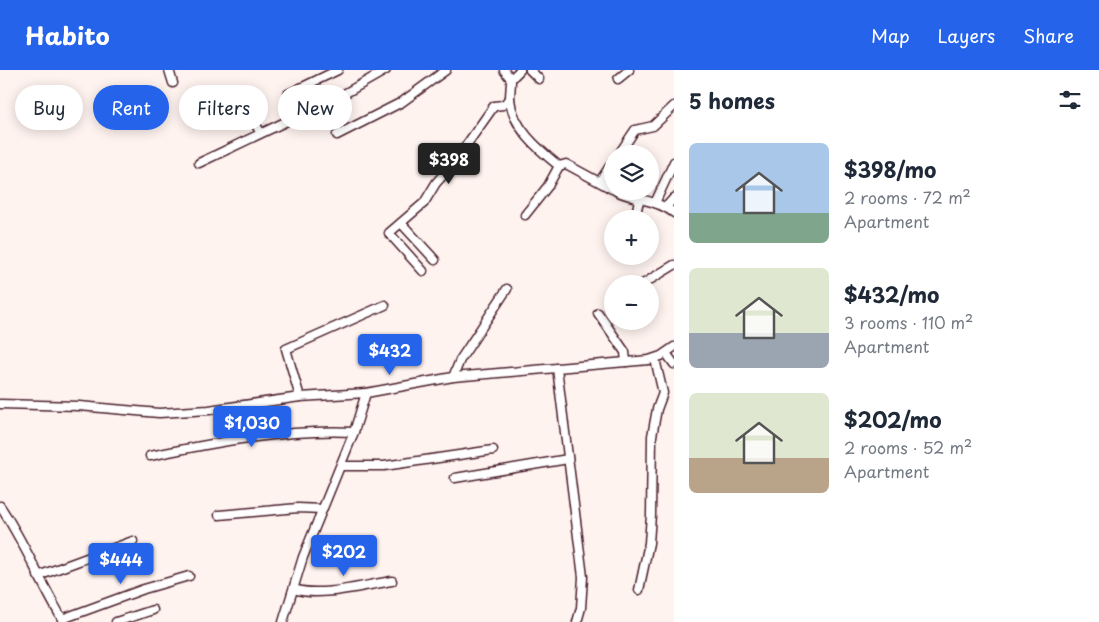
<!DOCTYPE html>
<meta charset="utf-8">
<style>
:root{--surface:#fff;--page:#f2f2f3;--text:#1f2937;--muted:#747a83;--accent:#2563eb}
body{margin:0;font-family:"Playpen Sans",sans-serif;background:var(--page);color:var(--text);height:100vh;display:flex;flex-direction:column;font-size:19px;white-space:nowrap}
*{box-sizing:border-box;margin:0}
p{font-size:16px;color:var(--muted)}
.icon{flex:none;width:28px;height:28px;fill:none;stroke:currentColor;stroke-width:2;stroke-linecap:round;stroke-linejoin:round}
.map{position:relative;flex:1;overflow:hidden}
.details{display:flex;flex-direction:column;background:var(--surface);width:425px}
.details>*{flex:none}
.hud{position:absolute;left:15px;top:15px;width:475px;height:45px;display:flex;gap:10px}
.buttons{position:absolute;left:604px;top:75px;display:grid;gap:10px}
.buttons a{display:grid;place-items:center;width:55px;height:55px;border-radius:50%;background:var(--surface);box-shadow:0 2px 12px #0003;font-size:25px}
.price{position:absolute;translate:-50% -42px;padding:0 11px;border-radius:5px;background:var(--accent);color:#fff;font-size:16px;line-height:32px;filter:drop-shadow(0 1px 2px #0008)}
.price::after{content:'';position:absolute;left:50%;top:30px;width:15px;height:11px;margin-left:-8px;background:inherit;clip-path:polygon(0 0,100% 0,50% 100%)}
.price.on{background:#222;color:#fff}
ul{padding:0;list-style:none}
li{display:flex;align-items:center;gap:15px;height:125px;padding:0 15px}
li span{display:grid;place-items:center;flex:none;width:140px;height:100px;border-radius:8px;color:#555}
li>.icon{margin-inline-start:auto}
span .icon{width:60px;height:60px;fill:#fffc;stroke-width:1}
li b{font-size:21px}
h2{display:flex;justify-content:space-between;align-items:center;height:60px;padding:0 15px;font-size:21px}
.pill{padding:0 18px;border-radius:22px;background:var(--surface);box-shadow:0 2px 12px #0003;font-size:18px;line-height:45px}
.pill.on{background:var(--accent);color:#fff}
header{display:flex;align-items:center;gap:30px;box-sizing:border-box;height:70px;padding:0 25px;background:var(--accent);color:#fff}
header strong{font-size:24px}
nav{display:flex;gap:28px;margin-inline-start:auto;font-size:18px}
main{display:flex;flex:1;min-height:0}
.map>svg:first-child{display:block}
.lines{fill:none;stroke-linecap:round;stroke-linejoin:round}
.minor-casing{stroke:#4a1f2b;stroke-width:11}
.minor{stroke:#fff;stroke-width:8}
</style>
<header>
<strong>Habito</strong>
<nav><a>Map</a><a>Layers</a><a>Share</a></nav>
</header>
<main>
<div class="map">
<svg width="674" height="552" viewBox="0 0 674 552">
<rect width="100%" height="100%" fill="#fef3ef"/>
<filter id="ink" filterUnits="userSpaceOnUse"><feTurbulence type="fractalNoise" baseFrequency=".02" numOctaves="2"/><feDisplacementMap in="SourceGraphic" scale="10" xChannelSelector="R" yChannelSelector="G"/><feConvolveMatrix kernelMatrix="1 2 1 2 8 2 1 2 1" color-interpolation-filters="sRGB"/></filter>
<g filter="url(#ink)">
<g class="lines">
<defs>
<g id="minor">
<polyline points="169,0 173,13"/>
<path d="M504 0 511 9C511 16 510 23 510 29 512 57 538 79 559 96L566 94 612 119"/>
<polyline points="530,0 539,9"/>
<polyline points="511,9 520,0"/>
<polyline points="618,9 629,0"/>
<polyline points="237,21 260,62"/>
<polyline points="288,24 338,0"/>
<polyline points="337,65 402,32 446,0"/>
<polyline points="619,84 635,60 653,56 674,36"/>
<polyline points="199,93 344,24 386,0"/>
<polyline points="600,111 612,93"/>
<path d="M616 121C635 130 658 130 674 143"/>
<polyline points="655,133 674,92"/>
<polyline points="666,137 674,128"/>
<polyline points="525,145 548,116 559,96"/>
<polyline points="635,149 639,130"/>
<polyline points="401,153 435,190"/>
<polyline points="423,201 389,163 424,133 436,113 453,94 494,36 503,35 510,29"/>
<polyline points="643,214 674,195"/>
<polyline points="598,243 625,282 626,292"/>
<polyline points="666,283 674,294"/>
<polyline points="557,298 583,507 581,538 577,552"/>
<polyline points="453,307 460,290 507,219"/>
<polyline points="300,327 286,279 385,235"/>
<polyline points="0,334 79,336 159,343 209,340 300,327 366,323"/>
<path d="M150 386C217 372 285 359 354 362"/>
<polyline points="341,396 384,396 493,380"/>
<polyline points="455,408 568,389"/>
<path d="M0 436C25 473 41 514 64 552"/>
<polyline points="219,445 298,438 322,439"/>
<polyline points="38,506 133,471"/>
<path d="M294 519C319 528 365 515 392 511"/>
<polyline points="639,520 649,473 651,445 652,366 657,339 663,323 655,289"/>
<polyline points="62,549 144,519 189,506"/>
<polyline points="116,552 153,540"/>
<polyline points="283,552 303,487 354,362 366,323 453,307 649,290 661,286 674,277"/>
</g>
</defs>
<!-- minor casing -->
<use href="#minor" class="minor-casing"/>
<!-- minor -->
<use href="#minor" class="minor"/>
</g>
</g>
</svg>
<div class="buttons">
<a><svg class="icon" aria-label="layers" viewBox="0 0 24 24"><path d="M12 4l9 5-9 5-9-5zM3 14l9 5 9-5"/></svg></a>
<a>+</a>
<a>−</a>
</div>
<b class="price on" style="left:449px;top:115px">$398</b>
<b class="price" style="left:390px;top:306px">$432</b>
<b class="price" style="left:252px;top:378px">$1,030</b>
<b class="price" style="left:344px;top:507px">$202</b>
<b class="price" style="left:121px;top:515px">$444</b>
<div class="hud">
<a class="pill">Buy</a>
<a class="pill on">Rent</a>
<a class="pill">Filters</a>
<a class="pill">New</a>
</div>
</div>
<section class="details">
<h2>5 homes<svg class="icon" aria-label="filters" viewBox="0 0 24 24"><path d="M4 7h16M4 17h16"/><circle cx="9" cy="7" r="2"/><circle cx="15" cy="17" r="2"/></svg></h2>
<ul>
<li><span style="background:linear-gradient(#a9c7e8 70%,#7fa58c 0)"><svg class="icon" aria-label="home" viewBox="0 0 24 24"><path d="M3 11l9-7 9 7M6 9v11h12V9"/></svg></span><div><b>$398/mo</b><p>2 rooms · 72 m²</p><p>Apartment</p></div></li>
<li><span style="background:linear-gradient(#dfe7d0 65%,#9aa5b1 0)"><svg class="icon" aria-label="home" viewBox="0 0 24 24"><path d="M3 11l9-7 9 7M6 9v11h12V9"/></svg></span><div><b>$432/mo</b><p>3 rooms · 110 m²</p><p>Apartment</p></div></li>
<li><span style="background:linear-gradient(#dfe7d0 65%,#b9a48a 0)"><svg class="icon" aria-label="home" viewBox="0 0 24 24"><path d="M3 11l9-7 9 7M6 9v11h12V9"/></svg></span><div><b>$202/mo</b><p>2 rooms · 52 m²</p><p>Apartment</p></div></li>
</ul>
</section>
</main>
